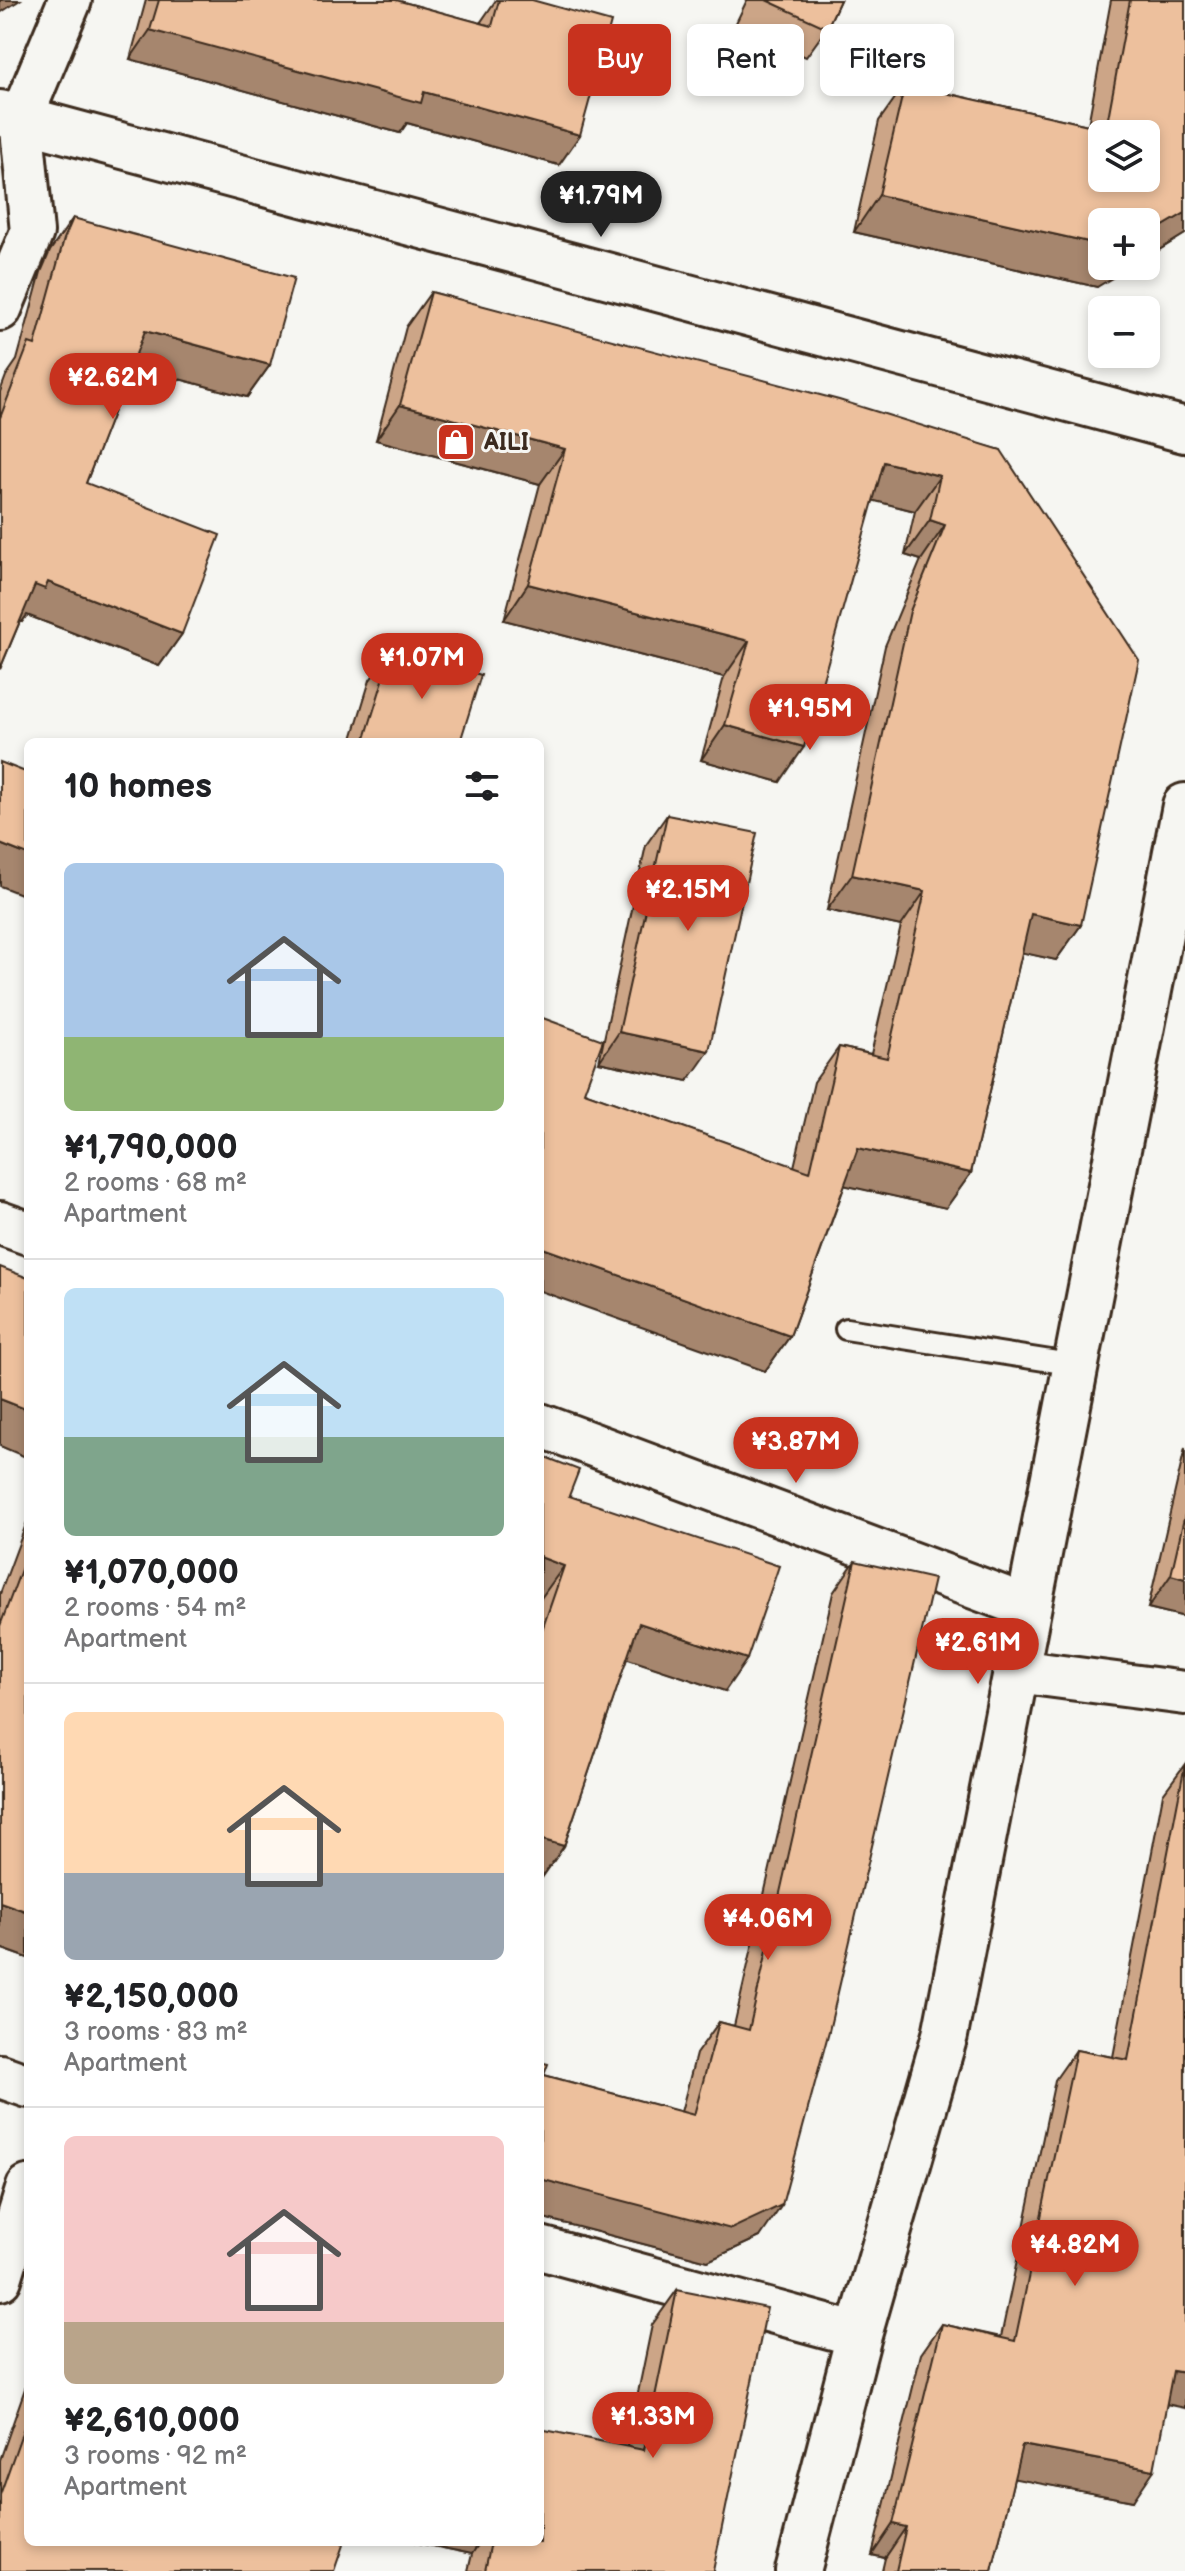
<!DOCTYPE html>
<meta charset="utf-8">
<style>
:root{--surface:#fff;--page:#f6f6f6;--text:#202124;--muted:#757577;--line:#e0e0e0;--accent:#c8321e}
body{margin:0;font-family:"Balsamiq Sans",sans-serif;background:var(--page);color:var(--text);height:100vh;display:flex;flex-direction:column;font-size:30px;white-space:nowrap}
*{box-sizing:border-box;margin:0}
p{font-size:26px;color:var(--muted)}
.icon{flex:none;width:44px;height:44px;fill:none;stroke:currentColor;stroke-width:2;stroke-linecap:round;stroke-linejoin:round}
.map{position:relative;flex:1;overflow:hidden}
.details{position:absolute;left:24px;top:738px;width:520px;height:1808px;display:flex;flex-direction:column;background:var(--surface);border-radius:12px;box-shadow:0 4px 12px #0003}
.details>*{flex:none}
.banner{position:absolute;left:568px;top:24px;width:496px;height:72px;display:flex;gap:16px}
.buttons{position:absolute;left:1088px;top:120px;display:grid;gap:16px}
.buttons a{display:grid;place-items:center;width:72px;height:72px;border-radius:12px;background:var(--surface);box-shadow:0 4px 12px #0003;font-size:40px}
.price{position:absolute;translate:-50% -68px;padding:0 18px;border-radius:28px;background:var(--accent);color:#fff;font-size:26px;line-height:52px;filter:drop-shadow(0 2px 4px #0008)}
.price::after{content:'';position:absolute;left:50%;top:48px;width:24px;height:18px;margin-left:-12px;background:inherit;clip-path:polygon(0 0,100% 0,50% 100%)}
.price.on{background:#222;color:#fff}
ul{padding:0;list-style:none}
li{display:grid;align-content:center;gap:16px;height:424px;padding:0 40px}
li+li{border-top:2px solid var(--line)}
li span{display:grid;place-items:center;height:248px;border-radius:12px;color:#555}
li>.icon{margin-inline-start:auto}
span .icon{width:144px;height:144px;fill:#fffc;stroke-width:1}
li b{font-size:34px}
h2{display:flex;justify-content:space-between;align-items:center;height:96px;padding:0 40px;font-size:34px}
.tag{padding:0 28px;border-radius:12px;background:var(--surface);box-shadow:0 4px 12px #0003;font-size:28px;line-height:72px}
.tag.on{background:var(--accent);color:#fff}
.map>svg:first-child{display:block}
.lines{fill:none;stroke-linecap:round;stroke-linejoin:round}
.lane-casing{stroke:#3b2a1e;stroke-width:26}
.street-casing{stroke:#3b2a1e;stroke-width:48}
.secondary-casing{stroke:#3b2a1e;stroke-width:50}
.lane{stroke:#f6f6f2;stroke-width:20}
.street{stroke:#f6f6f2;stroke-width:42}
.secondary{stroke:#f6f6f2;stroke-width:44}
.wall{fill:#cca587;stroke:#3b2a1e;stroke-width:2}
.shaded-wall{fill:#a6866e;stroke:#3b2a1e;stroke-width:2}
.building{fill:#edc09d;stroke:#3b2a1e;stroke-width:2;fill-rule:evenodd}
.labels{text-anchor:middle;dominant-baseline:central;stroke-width:6;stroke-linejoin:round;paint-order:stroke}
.poi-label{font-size:24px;font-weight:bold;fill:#3b2a1e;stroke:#f6f6f2;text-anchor:start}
</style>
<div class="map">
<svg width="1185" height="2571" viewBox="0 0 1185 2571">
<rect width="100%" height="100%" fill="#f6f6f2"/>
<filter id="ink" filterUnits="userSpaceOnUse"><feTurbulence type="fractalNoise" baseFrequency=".0125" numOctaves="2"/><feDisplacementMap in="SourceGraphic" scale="16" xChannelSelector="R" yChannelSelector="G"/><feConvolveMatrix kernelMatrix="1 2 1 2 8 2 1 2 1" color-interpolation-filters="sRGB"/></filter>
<g filter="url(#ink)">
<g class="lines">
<defs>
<polyline id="lane" points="846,1329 1076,1365"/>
<g id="street">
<polyline points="0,309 32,232 21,118 70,0"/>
<polyline points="0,1223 28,1233"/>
<polyline points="540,1425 1028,1607"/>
<polyline points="1016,1671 1185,1693"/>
<polyline points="0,2076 28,2086"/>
<polyline points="540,2248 859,2335"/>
<polyline points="0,2279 28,2187"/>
</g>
<g id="secondary">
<polyline points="0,113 1185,430"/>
<polyline points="798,2571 859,2335 945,2035 1185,806"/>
</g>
</defs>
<!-- lane casing -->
<use href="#lane" class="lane-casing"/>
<!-- street casing -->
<use href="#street" class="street-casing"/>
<!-- secondary casing -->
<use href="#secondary" class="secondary-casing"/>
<!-- lane -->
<use href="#lane" class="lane"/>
<!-- street -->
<use href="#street" class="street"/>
<!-- secondary -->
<use href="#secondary" class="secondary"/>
</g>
<!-- wall -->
<g class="wall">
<polygon points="146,0 396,0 480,23 496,0 532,0 559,165 407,123 400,133 130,59"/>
<polygon points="747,0 840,0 827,28 806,57 735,25"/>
<polygon points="1111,0 1185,0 1185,234 1146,258 1146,222 1097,287 854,232 879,121 905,84 1088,125"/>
<polygon points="73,218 270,365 247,397 131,366 86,483 182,634 159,666 27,615 22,622 20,621 0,669 0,392 6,376 17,360 41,272 50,251"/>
<polygon points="431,292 1001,450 1081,925 1056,960 1022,952 971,1173 946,1208 845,1185 790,1336 765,1371 584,1092 794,1167 814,1082 839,1047 871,1054 901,926 827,910 885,646 921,560 905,555 915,511 873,500 780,782 701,760 724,677 504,620 540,484 376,440 406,327"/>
<polygon points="393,648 460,742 351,742 370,680"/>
<polygon points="667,815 688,1081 599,1062 646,845"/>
<polygon points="1185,1448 1185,1617 1148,1608"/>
<polygon points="569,1496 725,1691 627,1658 564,1846 541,1879 540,1601"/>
<polygon points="28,1519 28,1958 0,1948 0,1594"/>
<polygon points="855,1561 760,2237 708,2261 540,2217 540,2062 544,2075 681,2112 696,2054 719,2022 734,2026 833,1593"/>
<polygon points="1185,1764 1167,2404 1133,2501 1014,2478 992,2571 882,2571 885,2558 872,2555 921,2354 942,2324 1001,2337 1055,2080 1076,2050 1113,2057 1163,1794"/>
<polygon points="677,2290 713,2571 468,2571 472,2554 414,2542 540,2542 627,2446 652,2325"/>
<polygon points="28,2380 28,2542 0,2571 0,2460"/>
</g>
<!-- shaded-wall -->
<g class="shaded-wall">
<polygon points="0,0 20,0 0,13"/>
<polygon points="150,30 424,92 580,135 559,165 407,123 400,133 130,59"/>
<polygon points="879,195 1102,245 1102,266 1132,266 1097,287 854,232"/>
<polygon points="1185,213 1185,234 1146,258 1146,236"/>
<polygon points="145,331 270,365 247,397 122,364"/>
<polygon points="400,405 565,449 540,484 376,440"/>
<polygon points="884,462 940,476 915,511 859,497"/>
<polygon points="930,520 945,525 921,560 905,555"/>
<polygon points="48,582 182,634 159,666 27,615 22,622 12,618 35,585"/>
<polygon points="528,584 749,641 724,677 504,620"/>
<polygon points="725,725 804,747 780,782 701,760"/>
<polygon points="0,844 28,855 28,897 0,886"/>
<polygon points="852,875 925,891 901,926 827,910"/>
<polygon points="1031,914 1081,925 1056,960 1006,949"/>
<polygon points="619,1032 709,1051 688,1081 599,1062"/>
<polygon points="858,1148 971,1173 946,1208 834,1183"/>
<polygon points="540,1247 790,1336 765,1371 540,1291"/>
<polygon points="0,1399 28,1410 28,1458 0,1446"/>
<polygon points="540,1557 564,1566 541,1598 540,1598"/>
<polygon points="1171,1575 1185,1579 1185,1617 1148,1608"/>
<polygon points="639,1623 747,1659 725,1691 616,1655"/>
<polygon points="540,1839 564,1846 541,1879 540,1878"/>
<polygon points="0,1902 28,1912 28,1958 0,1948"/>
<polygon points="540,2179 782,2205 760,2237 708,2261 540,2217"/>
<polygon points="1173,2371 1185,2373 1185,2408 1152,2401"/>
<polygon points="1022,2445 1154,2470 1133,2501 1000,2476"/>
<polygon points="893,2524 906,2527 885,2558 872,2555"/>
<polygon points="414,2542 480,2542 472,2554"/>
</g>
<!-- building -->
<g class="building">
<polygon points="159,0 396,0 492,26 499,0 532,0 611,22 580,135 424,92 421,103 150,30"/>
<polygon points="766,0 840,0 827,28"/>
<path d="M1130 0H1185V213L1146 236V222H1102V245L879 195 905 84 1106 129ZM1102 134H1146V178H1102Z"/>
<polygon points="73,218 294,278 270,365 145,331 86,483 220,535 182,634 48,582 45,589 35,585 0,669 0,418 29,343 35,345 64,239"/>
<polygon points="431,292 839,400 1001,450 1139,660 1081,925 1031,914 971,1173 858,1148 790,1336 540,1247 540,1017 603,1040 584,1092 810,1172 839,1047 887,1058 925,891 852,875 910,611 945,525 930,520 940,476 884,462 804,747 725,725 749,641 528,584 565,449 400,405"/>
<polygon points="393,648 481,675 460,742 364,742"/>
<polygon points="0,762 28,773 28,855 0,844"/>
<polygon points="667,815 757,833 709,1051 619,1032"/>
<polygon points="0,1267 28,1278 28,1410 0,1399"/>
<polygon points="540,1455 579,1470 569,1496 779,1566 747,1659 639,1623 564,1846 540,1839 540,1636 564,1566 540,1557"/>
<polygon points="1185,1514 1185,1579 1171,1575"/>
<polygon points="28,1551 28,1912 0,1902 0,1626"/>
<polygon points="855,1561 934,1579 829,2031 782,2205 731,2229 540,2179 540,2062 548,2064 544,2075 694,2115 719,2022 749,2030"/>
<polygon points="1185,1764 1185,2373 1173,2371 1154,2470 1022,2445 992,2571 896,2571 906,2527 893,2524 942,2324 1015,2341 1076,2050 1128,2060"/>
<polygon points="677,2290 767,2308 713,2571 485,2571 491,2542 540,2542 540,2429 644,2450"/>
<polygon points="28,2416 28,2542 344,2542 334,2571 0,2571 0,2495"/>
</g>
</g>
<!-- icons -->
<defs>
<symbol id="shop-square" viewBox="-11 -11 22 22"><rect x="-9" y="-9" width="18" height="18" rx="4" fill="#c8321e" stroke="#f6f6f2"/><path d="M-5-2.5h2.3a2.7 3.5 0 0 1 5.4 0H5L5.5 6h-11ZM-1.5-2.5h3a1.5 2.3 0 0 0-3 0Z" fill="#fff"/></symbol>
</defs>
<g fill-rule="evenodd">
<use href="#shop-square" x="434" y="420" width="44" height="44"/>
</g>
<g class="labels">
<!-- poi labels -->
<g class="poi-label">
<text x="484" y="442">AILI</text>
</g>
</g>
</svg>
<div class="buttons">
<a><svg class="icon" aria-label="layers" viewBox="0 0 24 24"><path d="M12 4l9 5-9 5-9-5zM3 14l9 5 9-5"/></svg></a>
<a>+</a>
<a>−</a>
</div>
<b class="price on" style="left:601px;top:239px">¥1.79M</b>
<b class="price" style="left:113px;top:421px">¥2.62M</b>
<b class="price" style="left:422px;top:701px">¥1.07M</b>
<b class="price" style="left:810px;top:752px">¥1.95M</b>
<b class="price" style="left:688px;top:933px">¥2.15M</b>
<b class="price" style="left:796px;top:1485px">¥3.87M</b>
<b class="price" style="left:978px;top:1686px">¥2.61M</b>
<b class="price" style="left:768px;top:1962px">¥4.06M</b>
<b class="price" style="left:1075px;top:2288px">¥4.82M</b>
<b class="price" style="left:653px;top:2460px">¥1.33M</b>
<div class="banner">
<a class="tag on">Buy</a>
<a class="tag">Rent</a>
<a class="tag">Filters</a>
</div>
<section class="details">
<h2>10 homes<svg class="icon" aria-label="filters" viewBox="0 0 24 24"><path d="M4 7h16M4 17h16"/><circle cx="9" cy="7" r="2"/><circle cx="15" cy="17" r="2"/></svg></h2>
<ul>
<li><span style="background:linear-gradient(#a9c7e8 70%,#8fb573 0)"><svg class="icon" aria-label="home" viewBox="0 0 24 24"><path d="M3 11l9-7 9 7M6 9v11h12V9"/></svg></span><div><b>¥1,790,000</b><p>2 rooms · 68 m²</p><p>Apartment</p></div></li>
<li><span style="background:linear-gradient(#bfe0f5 60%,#7fa58c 0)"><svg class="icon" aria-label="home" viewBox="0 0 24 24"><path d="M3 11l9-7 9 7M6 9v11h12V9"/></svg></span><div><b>¥1,070,000</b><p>2 rooms · 54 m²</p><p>Apartment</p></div></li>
<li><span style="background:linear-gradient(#ffd9b3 65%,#9aa5b1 0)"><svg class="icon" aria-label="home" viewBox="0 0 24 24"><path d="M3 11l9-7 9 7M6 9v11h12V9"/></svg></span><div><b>¥2,150,000</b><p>3 rooms · 83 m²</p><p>Apartment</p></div></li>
<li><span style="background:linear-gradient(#f6c9c9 75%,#b9a48a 0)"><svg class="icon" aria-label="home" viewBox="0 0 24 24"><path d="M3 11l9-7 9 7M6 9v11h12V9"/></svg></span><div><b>¥2,610,000</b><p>3 rooms · 92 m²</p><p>Apartment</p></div></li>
</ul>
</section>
</div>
